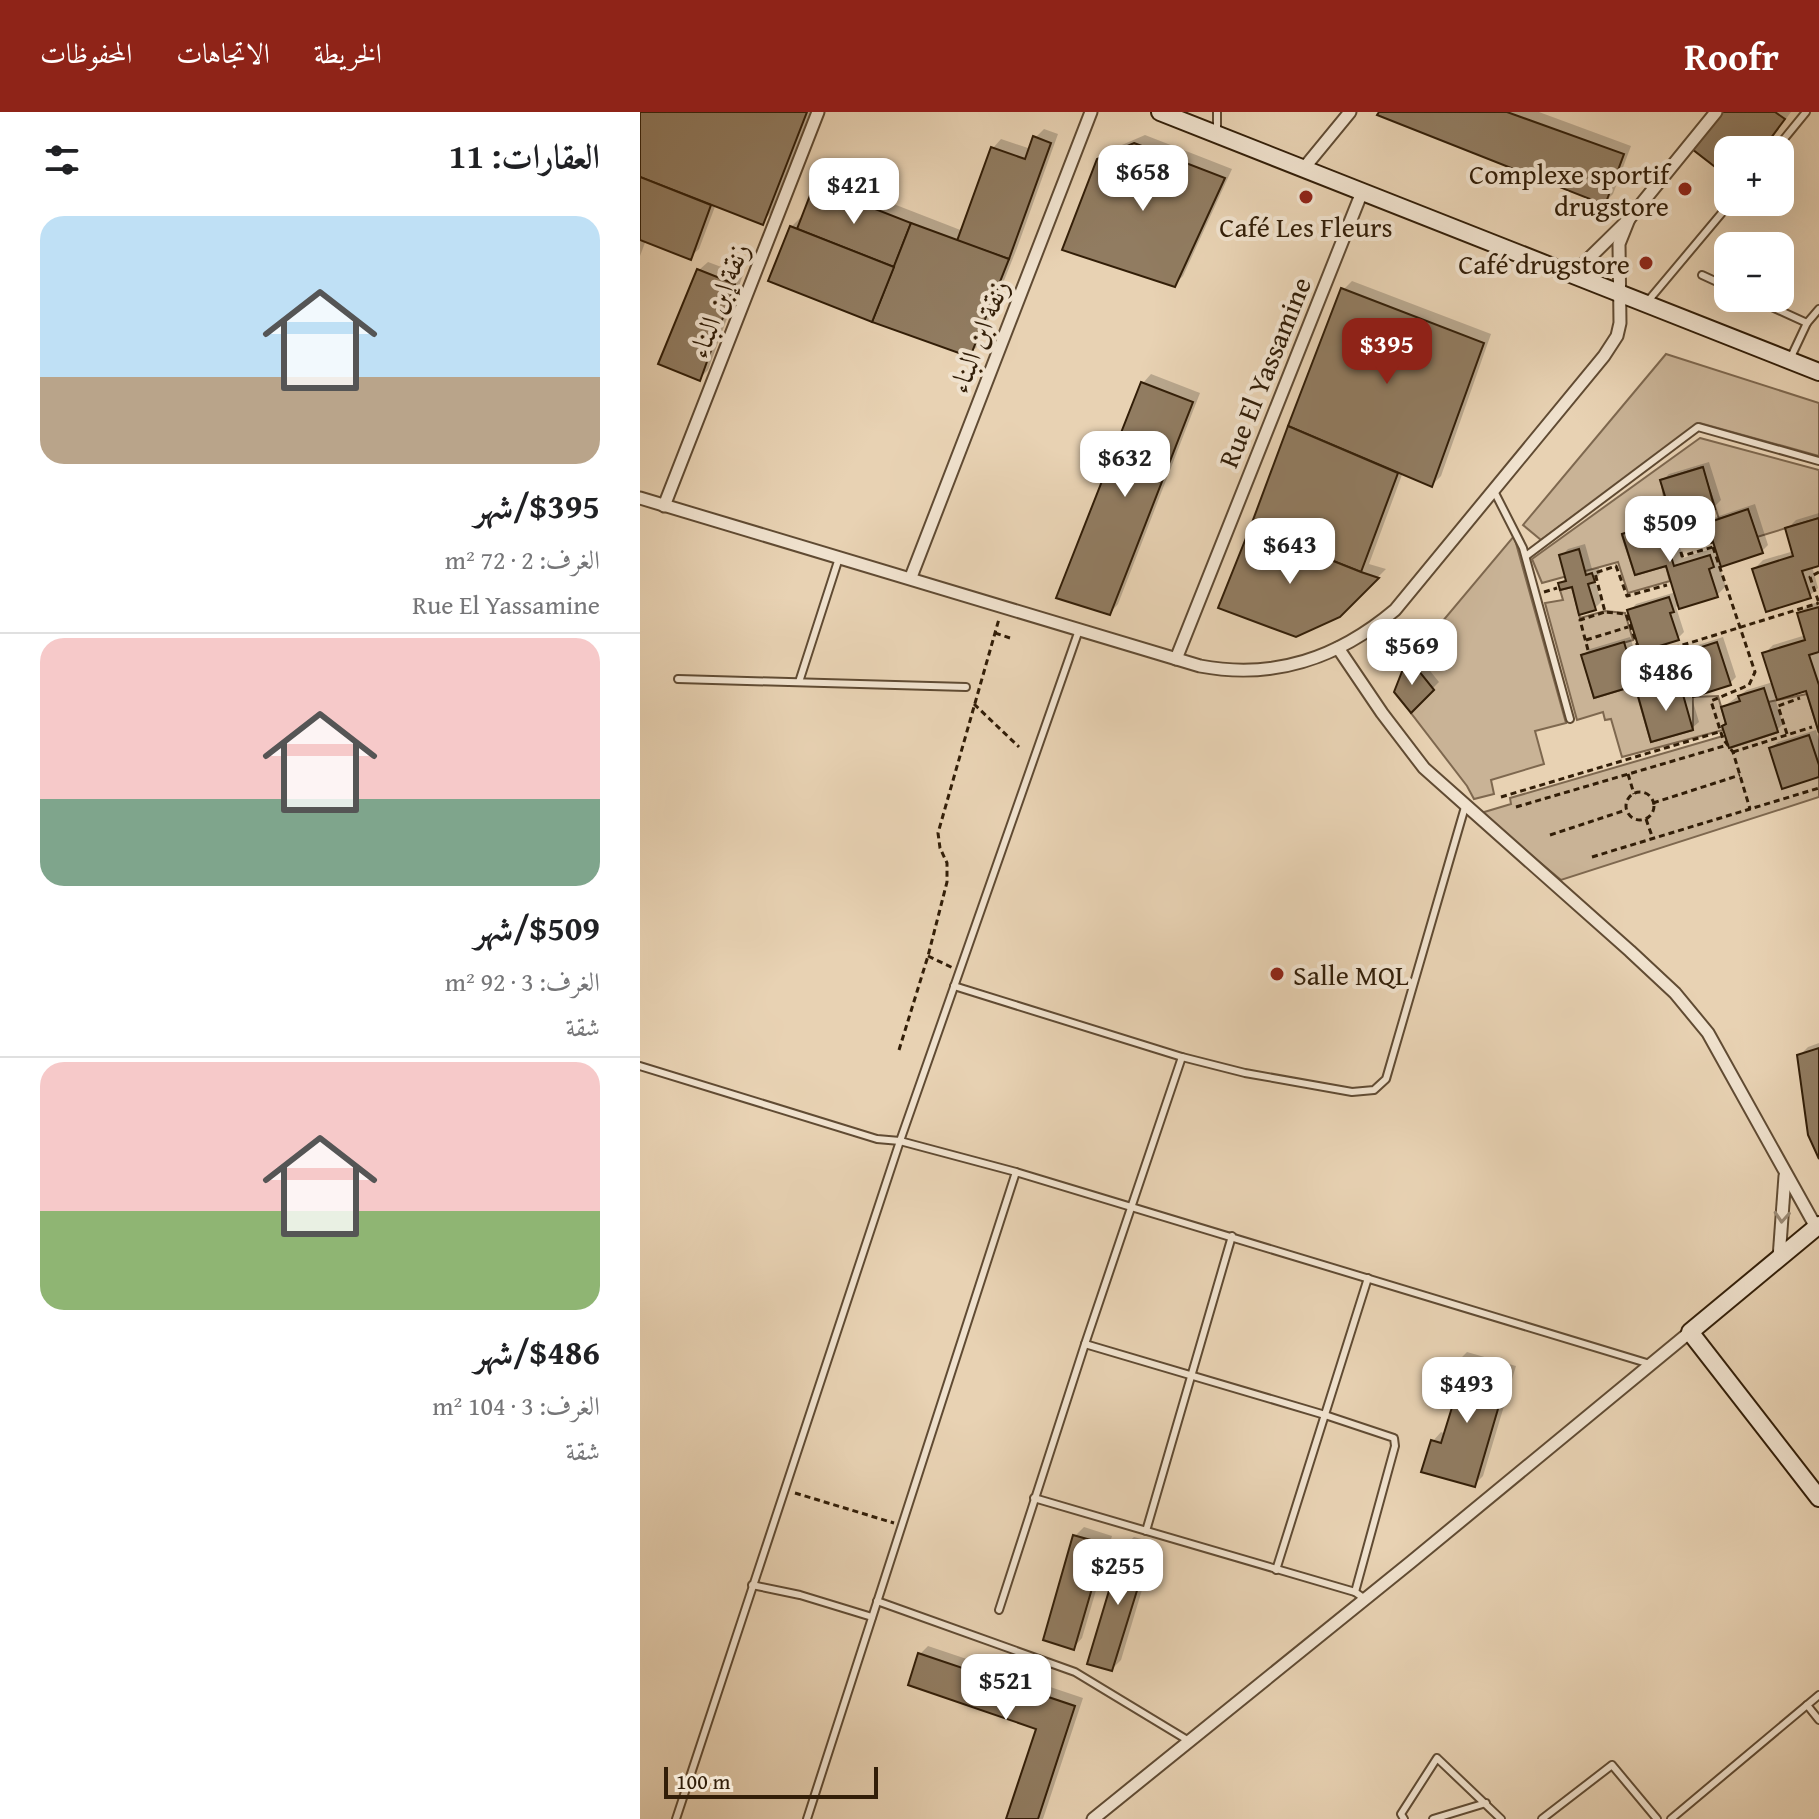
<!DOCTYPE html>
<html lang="ar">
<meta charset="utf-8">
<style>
:root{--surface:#fff;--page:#f6f6f6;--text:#202124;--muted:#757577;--line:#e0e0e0;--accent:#8f2418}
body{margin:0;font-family:"Gentium Book Plus",Amiri,serif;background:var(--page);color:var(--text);direction:rtl;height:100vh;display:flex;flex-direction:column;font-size:30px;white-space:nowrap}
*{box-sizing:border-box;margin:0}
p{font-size:26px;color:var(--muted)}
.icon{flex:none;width:44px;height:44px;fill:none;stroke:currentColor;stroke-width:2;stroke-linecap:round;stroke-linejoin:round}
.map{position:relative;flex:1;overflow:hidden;direction:ltr}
.side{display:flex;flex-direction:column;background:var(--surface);width:640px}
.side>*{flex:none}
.fabs{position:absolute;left:1074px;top:24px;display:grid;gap:16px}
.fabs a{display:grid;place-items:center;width:80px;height:80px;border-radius:16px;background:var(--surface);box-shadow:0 8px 32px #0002;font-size:40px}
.scale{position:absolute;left:24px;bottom:20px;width:214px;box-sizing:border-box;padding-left:8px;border:4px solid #321e08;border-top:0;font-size:22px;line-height:28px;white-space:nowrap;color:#321e08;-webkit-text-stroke:6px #f0e2ce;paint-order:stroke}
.price{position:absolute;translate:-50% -68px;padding:0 18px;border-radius:16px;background:#fff;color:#222;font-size:26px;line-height:52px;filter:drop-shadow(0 2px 4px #0008)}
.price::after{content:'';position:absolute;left:50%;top:48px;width:24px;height:18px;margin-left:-12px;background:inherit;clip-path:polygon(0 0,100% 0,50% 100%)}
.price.on{background:var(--accent);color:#fff}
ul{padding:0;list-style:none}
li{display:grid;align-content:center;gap:16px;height:424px;padding:0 40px}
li+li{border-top:2px solid var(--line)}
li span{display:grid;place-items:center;height:248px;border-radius:24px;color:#555}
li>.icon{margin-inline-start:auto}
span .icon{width:144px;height:144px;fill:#fffc;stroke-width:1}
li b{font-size:34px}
h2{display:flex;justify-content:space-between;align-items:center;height:96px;padding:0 40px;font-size:34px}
header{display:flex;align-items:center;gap:48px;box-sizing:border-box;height:112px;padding:0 40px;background:var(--accent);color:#fff}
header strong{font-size:38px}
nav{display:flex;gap:44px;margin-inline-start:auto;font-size:28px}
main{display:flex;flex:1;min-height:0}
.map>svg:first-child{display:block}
.green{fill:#c9b396;stroke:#7e684f;stroke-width:2}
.shadow{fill:#0003}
.building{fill:#917c61;stroke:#321e08;stroke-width:2}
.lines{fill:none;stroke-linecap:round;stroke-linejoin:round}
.lane-casing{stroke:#604b33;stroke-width:10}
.street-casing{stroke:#604b33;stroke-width:15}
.secondary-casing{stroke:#321e08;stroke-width:20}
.path{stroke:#321e08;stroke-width:3;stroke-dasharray:6 4;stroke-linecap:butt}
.lane{stroke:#f0e2ce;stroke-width:6}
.street{stroke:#f0e2ce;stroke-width:11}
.secondary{stroke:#f0e2ce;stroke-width:16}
.oneway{stroke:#9a8a75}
.poi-dot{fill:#8f2418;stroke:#f0e2ce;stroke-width:3}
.labels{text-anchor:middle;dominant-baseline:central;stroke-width:8;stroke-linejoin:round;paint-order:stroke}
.poi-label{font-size:28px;fill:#321e08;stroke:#f0e2ce;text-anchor:end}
.street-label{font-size:28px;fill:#321e08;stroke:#f0e2ce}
</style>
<header>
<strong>Roofr</strong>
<nav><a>الخريطة</a><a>الاتجاهات</a><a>المحفوظات</a></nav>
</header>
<main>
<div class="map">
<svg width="1179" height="1707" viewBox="0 0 1179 1707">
<rect width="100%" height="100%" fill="#e8d2b3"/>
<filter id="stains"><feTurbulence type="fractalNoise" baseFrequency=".0025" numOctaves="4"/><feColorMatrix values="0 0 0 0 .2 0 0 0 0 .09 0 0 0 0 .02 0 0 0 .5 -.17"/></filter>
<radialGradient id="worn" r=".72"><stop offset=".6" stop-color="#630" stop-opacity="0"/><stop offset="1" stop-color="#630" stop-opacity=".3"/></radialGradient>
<!-- green -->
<g class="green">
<polygon points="1026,242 1179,291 1179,344 1060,311 901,428 883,413"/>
<polygon points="1060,326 1179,358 1179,406 1117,425 1108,398 1079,407 1062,355 1021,368 1028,407 982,423 995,463 1026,454 1030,469 988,481 978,450 902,471 892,447"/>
<polygon points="874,424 926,611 895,619 904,652 851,668 854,682 834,687 827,674 771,601 794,578 770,548"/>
<polygon points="932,475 940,506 965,499 985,501 993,528 942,543 954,586 997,573 998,585 1011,630 1053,618 1053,585 1078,584 1086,612 1082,614 1083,618 982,645 971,607 965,608 963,600 937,608 905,491 923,488 920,478"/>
<polygon points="1167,582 1179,621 1179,685 921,768 841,701 871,692 870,686 1083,624 1085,624 1090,636 1138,620 1128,590"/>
</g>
<!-- shadow -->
<g class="shadow">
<polygon points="0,0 171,0 131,101 122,110 76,92 59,137 50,145 6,128 0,144"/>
<polygon points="742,0 899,0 991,34 973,82 964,91"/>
<polygon points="1084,0 1151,0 1123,38 1088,38 1088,62"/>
<polygon points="404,17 418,22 377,136 338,234 329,242 151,115 160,106 163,107 176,74 184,65 323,119 353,36 361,27 391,37 395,26"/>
<polygon points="505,23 592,57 543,164 534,173 459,48 468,39"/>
<polygon points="68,150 103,163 68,258 59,267 59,158"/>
<polygon points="712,169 851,222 801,364 792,373 763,360 729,452 746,457 699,504 581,495 703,178"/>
<polygon points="511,262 560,281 478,492 470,501 503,271"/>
<polygon points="1069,350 1081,388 1074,395 1039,406 1041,412 1035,419 1043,446 1077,435 1069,411 1076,405 1115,392 1128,433 1121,440 1079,453 1086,474 1077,483 1040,492 1036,495 1044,520 1038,526 990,499 996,492 1036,480 1027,451 984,423 993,414 1033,401 1023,368 1029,362"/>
<polygon points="1179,401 1179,451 1172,454 1178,476 1169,484 1114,457 1123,448 1154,439 1147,417 1156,408"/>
<polygon points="945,432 952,457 959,456 960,462 955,468 961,490 955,496 933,473 921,471 927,465 922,443 928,437"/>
<polygon points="1179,490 1179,614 1167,576 1135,586 1143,612 1137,618 1088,610 1083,595 1107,578 1133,570 1124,542 1133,533 1166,523 1159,502 1168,493"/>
<polygon points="990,525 1003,564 996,571 943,544 950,537"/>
<polygon points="1083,525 1096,565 1090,571 1051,583 1059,610 1052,616 1000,585 1007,579 1048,567 1039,544 1046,537"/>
<polygon points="778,544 799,570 771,598 765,558"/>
<polygon points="1176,618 1179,628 1179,663 1131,636 1138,630"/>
<polygon points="1179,931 1179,1043 1159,944 1168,935"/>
<polygon points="827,1240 876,1254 843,1364 834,1373 793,1329 801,1320 806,1322 820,1275 818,1249"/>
<polygon points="444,1415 472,1424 442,1526 434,1535 435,1424"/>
<polygon points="494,1425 516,1431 481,1548 472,1557 485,1433"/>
<polygon points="288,1534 443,1586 403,1707 368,1707 399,1616 279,1543"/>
</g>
<!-- building -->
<g class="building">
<polygon points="0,0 167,0 123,113 0,65"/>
<polygon points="739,0 867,0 984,42 965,93 737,3"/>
<polygon points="1082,0 1135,0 1145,7 1122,38 1088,38 1088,65 1052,37"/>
<polygon points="393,24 411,31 369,147 317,129 351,35 385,47"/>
<polygon points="494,31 585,66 535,175 422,138 457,47"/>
<polygon points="0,65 71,93 51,148 0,128"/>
<polygon points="174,73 271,111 254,155 157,117"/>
<polygon points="271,111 369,147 330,245 232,210"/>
<polygon points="150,114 254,155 232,210 128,169"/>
<polygon points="57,157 95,172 60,269 18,252"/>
<polygon points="701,176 844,231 792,375 648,314"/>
<polygon points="501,270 553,290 470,503 416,486"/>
<polygon points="648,314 758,361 721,460 610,416"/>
<polygon points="1063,355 1075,397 1033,410 1020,368"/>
<polygon points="1108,397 1123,441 1081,455 1067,411"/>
<polygon points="1179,406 1179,454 1162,459 1171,486 1126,500 1112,457 1153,444 1145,416"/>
<polygon points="1028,407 1034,423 1025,425 1034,454 1070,443 1074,455 1069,457 1078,485 1039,497 1026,454 995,463 982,422"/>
<polygon points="610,416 721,460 739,466 700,505 656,525 578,496"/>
<polygon points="939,437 946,463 952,461 955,470 948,472 956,498 939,503 932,475 920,478 918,471 926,469 919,443"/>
<polygon points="1029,485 1034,500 1030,501 1039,528 1000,540 987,498"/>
<polygon points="1179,495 1179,540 1169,543 1179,573 1179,621 1166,579 1137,588 1122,541 1165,528 1157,501"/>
<polygon points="984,530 997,573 954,586 941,543"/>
<polygon points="1077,530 1091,573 1053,585 1037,543"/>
<polygon points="770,548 794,578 771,601 754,580 763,557"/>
<polygon points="1040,572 1053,618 1011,630 998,584"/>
<polygon points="1124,576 1138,620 1089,636 1082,614 1086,612 1081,595 1100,589 1098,584"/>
<polygon points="1169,623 1179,653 1179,665 1142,677 1129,636"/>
<polygon points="1179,936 1179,1047 1168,1023 1157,943"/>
<polygon points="817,1248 868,1263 835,1375 781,1360 791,1328 801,1331 818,1276 809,1273"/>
<polygon points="433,1423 465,1432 434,1538 403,1528"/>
<polygon points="483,1432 509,1440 472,1559 447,1552"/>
<polygon points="278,1541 435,1594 398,1707 366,1707 396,1617 268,1573"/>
</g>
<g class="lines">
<defs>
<g id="lane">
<polyline points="577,0 577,20"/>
<polyline points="1135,38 1166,0"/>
<polyline points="1062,163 1088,175"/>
<polyline points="1112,186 1167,211 1151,245"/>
<polyline points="1008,189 1091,90"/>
<polyline points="1167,211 1179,197"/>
<polyline points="854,379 883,436 930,607"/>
<polyline points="886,444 1058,315 1179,349"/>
<polyline points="38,567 326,575"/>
<polyline points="159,570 199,446"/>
<polyline points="314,874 542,945 605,961 712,980 734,978 746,967 825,695"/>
<polyline points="0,954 237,1027 260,1029 376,1060 1010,1252"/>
<polyline points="445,1232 685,1303 754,1326 755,1334 715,1480"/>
<polyline points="394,1386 715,1480 725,1487"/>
<polyline points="506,1419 592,1124"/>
<polyline points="636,1458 728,1166"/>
<polyline points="112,1473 160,1483 232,1505"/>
<polyline points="237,1489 435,1560 549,1629"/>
<polyline points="359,1498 445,1232 542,945"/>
<polyline points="1167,1593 1179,1608"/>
<polyline points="36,1707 260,1029 439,518"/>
<polyline points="167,1707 376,1060"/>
<polyline points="764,1707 761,1702 797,1646 861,1707"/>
<polyline points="793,1707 846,1691"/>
<polyline points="902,1707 972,1653 1017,1707"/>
<polyline points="1031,1707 1179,1583"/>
</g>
<g id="street">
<polyline points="664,56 710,0"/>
<polyline points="933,162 989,107 1076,0"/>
<path d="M0 386 560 554C635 568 698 546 755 498L964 244 977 224 980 211 979 132 989 107"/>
<polyline points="24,394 178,0"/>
<polyline points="271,465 451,0"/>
<polyline points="698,536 742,601 784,656 990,839 1035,881 1068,921 1176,1115"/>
<polyline points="536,547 722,80"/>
<polyline points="1139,1146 1145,1064"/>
<polyline points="453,1707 771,1450 1050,1220"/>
</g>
<g id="secondary">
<polyline points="520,0 1179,260"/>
<polyline points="1179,1113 1050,1220 1179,1386"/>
</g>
</defs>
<!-- lane casing -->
<use href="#lane" class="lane-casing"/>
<!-- street casing -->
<use href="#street" class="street-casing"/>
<!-- secondary casing -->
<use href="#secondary" class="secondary-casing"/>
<!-- path -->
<g class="path">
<polygon points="1064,407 1073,435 1042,444 1034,415"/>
<polyline points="1073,435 1115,560 1109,573 1071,589 1083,627 1093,640 1110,697"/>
<polyline points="1179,460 1170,465 1179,491"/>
<polyline points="904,480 917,476"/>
<polyline points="355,521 370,526"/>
<polyline points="946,528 988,515"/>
<polyline points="1033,536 1179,491"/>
<polygon points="1033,536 1040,565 1012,575 1002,546"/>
<polyline points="948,538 940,508 965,500"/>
<polyline points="1002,546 986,502 965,500 955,461 976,454 987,484 1027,473"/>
<polyline points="334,592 379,635"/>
<polyline points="1147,622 1138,594 1160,586"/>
<polyline points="1093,640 1172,615"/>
<polyline points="988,662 994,682"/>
<circle cx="1000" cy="694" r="14"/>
<polyline points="861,685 1079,620"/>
<polyline points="1013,691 1100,663"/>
<polyline points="876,695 1084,634"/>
<polyline points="1006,707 1013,727"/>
<polyline points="910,723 986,698"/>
<polyline points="952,745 1179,676"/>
<polyline points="288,844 313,856"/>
<polyline points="259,938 288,844 307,770 307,751 300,736 298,721 359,507"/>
<polyline points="155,1381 254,1411"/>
</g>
<!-- lane -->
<use href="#lane" class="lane"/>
<!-- street -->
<use href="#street" class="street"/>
<!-- secondary -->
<use href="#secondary" class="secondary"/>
</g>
<!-- one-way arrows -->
<defs><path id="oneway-chevron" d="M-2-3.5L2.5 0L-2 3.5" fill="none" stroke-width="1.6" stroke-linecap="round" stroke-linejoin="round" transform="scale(2)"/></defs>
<use class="oneway" href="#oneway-chevron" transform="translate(1142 1105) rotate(94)"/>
<!-- markers -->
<g class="poi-dot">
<circle cx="1045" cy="77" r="8"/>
<circle cx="666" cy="85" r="8"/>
<circle cx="1006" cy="151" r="8"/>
<circle cx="637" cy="862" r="8"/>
</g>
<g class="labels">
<!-- poi labels -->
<g class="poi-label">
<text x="1029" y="61">Complexe sportif<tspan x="1029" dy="32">drugstore</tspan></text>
<text x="666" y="114" text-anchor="middle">Café Les Fleurs</text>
<text x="990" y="151">Café drugstore</text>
<text x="653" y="862" text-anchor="start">Salle MQL</text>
</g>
<!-- street labels -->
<g class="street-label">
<text transform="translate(78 188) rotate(-69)">زنقة إبن البناء</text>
<text transform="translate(338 224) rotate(-69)">زنقة ابن البناء</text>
<text transform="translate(624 260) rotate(-68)">Rue El Yassamine</text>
</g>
</g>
<rect width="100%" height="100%" filter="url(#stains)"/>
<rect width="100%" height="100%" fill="url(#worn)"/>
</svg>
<div class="fabs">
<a>+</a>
<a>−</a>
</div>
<div class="scale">100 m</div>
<b class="price" style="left:503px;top:101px">$658</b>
<b class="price" style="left:214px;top:114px">$421</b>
<b class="price on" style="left:747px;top:274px">$395</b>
<b class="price" style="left:485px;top:387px">$632</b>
<b class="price" style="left:1030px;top:452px">$509</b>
<b class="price" style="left:650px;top:474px">$643</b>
<b class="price" style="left:772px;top:575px">$569</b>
<b class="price" style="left:1026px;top:601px">$486</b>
<b class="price" style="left:827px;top:1313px">$493</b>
<b class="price" style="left:478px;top:1495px">$255</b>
<b class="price" style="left:366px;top:1610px">$521</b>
</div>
<section class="side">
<h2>العقارات: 11<svg class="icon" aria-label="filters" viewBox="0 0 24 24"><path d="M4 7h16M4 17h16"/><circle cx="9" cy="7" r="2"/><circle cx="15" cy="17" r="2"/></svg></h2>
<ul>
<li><span style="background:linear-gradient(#bfe0f5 65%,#b9a48a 0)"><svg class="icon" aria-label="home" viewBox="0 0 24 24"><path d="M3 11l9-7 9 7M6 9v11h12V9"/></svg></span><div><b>$395/شهر</b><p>الغرف: 2 · 72 m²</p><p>Rue El Yassamine</p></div></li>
<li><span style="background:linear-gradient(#f6c9c9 65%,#7fa58c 0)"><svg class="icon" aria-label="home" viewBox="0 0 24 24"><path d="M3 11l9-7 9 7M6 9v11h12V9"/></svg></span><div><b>$509/شهر</b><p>الغرف: 3 · 92 m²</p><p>شقة</p></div></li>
<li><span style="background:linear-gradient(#f6c9c9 60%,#8fb573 0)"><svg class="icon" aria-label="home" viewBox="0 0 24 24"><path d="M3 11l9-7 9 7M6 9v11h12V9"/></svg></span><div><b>$486/شهر</b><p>الغرف: 3 · 104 m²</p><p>شقة</p></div></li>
</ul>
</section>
</main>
